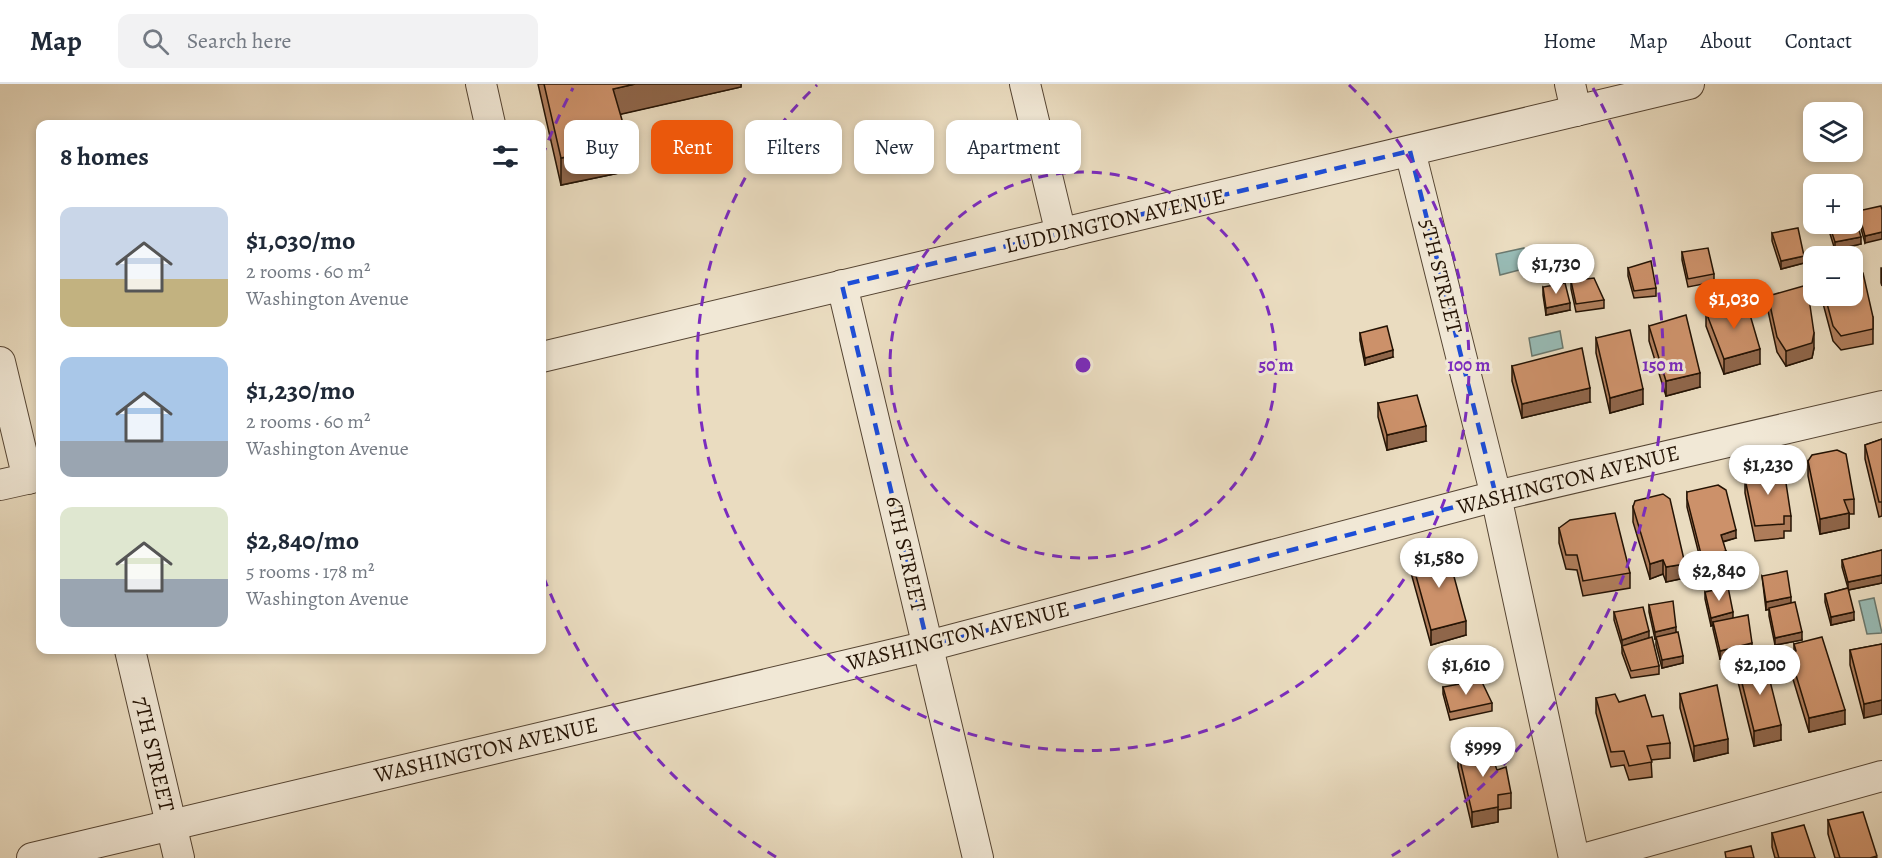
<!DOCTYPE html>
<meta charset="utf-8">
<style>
:root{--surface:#fff;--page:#f2f2f3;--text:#1f2937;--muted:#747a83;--line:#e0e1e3;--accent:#ea580c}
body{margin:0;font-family:Alegreya,serif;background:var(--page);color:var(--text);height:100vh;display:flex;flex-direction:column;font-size:22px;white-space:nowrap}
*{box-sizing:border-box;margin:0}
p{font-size:20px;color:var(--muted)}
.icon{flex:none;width:33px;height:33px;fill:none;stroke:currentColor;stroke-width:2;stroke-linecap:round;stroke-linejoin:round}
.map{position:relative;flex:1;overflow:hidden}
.details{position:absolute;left:36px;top:36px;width:510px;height:534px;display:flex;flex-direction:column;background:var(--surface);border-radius:12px;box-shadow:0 3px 9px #0003}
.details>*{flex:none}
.guide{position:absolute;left:564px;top:36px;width:570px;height:54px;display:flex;gap:12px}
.fabs{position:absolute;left:1803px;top:18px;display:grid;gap:12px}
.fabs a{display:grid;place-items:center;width:60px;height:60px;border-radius:12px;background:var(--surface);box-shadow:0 3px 9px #0003;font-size:30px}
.price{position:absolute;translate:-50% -51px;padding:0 14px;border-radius:21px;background:#fff;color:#222;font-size:20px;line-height:39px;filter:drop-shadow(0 2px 3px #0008)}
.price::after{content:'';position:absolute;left:50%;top:36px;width:18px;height:14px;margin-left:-9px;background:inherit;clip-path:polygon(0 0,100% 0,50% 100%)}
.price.current{background:var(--accent);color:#fff}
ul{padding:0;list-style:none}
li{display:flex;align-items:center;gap:18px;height:150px;padding:0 24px}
li span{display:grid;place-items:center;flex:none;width:168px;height:120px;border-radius:12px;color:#555}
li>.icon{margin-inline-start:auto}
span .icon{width:72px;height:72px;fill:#fffc;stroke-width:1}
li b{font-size:26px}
h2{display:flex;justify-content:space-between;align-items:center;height:72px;padding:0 24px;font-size:26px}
.pill{padding:0 21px;border-radius:12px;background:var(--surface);box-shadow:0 3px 9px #0003;font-size:21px;line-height:54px}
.pill.current{background:var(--accent);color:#fff}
header{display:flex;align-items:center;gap:36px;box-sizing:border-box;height:84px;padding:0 30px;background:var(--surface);border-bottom:2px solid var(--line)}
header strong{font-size:28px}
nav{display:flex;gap:33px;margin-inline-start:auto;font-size:21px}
.search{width:420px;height:54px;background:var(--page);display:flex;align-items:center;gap:15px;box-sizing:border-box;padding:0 21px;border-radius:12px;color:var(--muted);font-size:22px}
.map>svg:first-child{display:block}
.water{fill:#98bbb5;stroke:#6a786e;stroke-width:1.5}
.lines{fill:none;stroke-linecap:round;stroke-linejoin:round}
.minor-casing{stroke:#564533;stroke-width:32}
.minor{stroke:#f1e8d6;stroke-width:30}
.wall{fill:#af7d5b;stroke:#241304;stroke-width:1.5}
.shaded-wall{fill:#8f664a;stroke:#241304;stroke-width:1.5}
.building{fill:#cc916a;stroke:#241304;stroke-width:1.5}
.marked{fill:none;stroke:#1d4ed8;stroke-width:4.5;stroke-dasharray:12 8;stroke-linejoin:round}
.ring{fill:none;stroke:#7b2cbf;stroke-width:3;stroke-dasharray:10 8}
.labels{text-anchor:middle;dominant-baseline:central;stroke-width:6;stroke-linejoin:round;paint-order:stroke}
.street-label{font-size:22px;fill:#241304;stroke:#f1e8d6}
.centre{fill:#7b2cbf;stroke:#f1e8d6;stroke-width:3}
.ring-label{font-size:18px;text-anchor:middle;font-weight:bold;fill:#7b2cbf;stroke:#f1e8d6;stroke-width:6;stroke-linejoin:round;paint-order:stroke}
</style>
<header>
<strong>Map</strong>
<div class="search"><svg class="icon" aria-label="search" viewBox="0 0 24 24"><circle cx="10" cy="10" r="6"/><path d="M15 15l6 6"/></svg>Search here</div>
<nav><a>Home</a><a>Map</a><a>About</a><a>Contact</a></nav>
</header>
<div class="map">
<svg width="1882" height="774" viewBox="0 0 1882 774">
<rect width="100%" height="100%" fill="#eadcc0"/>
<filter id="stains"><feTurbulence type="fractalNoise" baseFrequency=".00333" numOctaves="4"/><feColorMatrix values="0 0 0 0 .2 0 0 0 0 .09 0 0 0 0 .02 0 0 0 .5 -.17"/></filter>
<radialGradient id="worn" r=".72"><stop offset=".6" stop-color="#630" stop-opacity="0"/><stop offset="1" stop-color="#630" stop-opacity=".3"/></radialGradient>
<!-- water -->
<g class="water">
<polygon points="1524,164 1527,184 1500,191 1496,170"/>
<polygon points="1560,247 1563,264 1532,272 1529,254"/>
<polygon points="1874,514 1882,549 1867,550 1859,517"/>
</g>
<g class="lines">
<defs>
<g id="minor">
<polyline points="481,0 490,40"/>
<polyline points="1025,0 1061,150"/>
<polyline points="1570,0 1576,27"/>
<polyline points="1410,67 1496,412 1574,774"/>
<polyline points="842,201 978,774"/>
<polyline points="542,273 1689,0"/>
<polyline points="0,278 28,395"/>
<polyline points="0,401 40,392"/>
<polyline points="130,566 179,774"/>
<polyline points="32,774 928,562 1496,412 1882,322"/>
<polyline points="1587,774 1882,692"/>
</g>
</defs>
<!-- minor casing -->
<use href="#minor" class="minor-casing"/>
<!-- minor -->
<use href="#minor" class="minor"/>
</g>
<!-- wall -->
<g class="wall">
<polygon points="538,0 741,0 741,3 620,30 629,87 561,101"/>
<polygon points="1882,126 1865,159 1858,134 1858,127"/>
<polygon points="1827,140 1852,140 1861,160 1835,166"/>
<polygon points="1772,149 1804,179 1781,185 1772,157"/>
<polygon points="1682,168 1714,190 1714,198 1688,203 1682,176"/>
<polygon points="1628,184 1656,204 1656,212 1634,214 1628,192"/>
<polygon points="1881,184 1882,184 1882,202 1881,199"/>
<polygon points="1571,197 1604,216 1604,224 1576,228 1571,205"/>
<polygon points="1543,203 1570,226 1546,231 1543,211"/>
<polygon points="1768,212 1814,264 1812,274 1786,282 1777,268 1768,227"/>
<polygon points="1821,212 1852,212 1873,233 1873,260 1841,266 1833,257"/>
<polygon points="1706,228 1760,280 1724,290 1706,242"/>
<polygon points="1649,242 1700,303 1666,312 1649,257"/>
<polygon points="1360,249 1393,273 1365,281 1360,256"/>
<polygon points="1596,254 1643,320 1610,329 1596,269"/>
<polygon points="1512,282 1590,318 1522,334 1512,297"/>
<polygon points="1378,319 1426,357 1387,366 1378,333"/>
<polygon points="1882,355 1882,432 1879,433 1865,375 1865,361"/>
<polygon points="1808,377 1854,415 1854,430 1849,430 1849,444 1820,450 1808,392"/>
<polygon points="1745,395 1791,432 1791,447 1784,447 1784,454 1755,457 1745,409"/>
<polygon points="1687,408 1736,454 1723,458 1726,474 1702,482 1687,423"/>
<polygon points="1633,423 1685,494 1666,498 1663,490 1650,495 1633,438"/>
<polygon points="1559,444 1630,489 1630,504 1583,512 1577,486 1566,485 1559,459"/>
<polygon points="1882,466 1882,499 1848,506 1854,536 1831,541 1825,518 1825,510 1848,504 1842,483 1842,476"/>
<polygon points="1411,474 1466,551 1431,561 1411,489"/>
<polygon points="1762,492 1791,519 1802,556 1775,561 1769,532 1769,525 1766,526"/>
<polygon points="1705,508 1733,534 1752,566 1720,575 1713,545 1713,541 1711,542 1705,515"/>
<polygon points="1649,521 1676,548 1683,579 1662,584 1656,561 1656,555 1655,555 1649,528"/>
<polygon points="1614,528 1649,554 1659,582 1659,590 1631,594 1622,569 1622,562 1614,536"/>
<polygon points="1794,560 1845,640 1809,648 1789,582 1789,568 1794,567"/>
<polygon points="1882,560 1864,634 1850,581 1850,566"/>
<polygon points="1738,583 1781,656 1754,662 1738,598"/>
<polygon points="1443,603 1492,619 1492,627 1450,636 1443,610"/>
<polygon points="1680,610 1728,669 1694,677 1680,624"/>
<polygon points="1596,614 1619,618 1652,633 1670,659 1670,674 1651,676 1652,693 1629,696 1624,681 1611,683 1596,629"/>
<polygon points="1458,668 1497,686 1511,709 1511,724 1498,726 1498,738 1472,743 1458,683"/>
<polygon points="1828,736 1877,774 1835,774 1828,750"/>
<polygon points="1772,749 1815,774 1775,774 1772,763"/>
</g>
<!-- shaded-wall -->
<g class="shaded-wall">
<polygon points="635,0 741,0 741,3 613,32 613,5"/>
<polygon points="629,60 629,87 561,101 561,74"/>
<polygon points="1882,148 1882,155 1865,159 1865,152"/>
<polygon points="1861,153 1861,160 1835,166 1835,158"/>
<polygon points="1804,172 1804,179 1781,185 1781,177"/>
<polygon points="1570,219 1570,226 1546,231 1546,224"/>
<polygon points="1814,249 1814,264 1812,274 1786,282 1786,267"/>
<polygon points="1760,265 1760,280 1724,290 1724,275"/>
<polygon points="1393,266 1393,273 1365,281 1365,274"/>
<polygon points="1700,289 1700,303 1666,312 1666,297"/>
<polygon points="1590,304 1590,318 1522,334 1522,320"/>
<polygon points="1643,305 1643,320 1610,329 1610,314"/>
<polygon points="1426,342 1426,357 1387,366 1387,351"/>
<polygon points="1849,429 1849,444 1820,450 1820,435"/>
<polygon points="1736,446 1736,454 1721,458 1721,451"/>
<polygon points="1726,467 1726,474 1702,482 1702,474"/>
<polygon points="1663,476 1663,490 1650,495 1650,480"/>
<polygon points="1685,480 1685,494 1666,498 1666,483"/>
<polygon points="1882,491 1882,499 1848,506 1848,498"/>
<polygon points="1791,513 1791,520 1766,526 1766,518"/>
<polygon points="1733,528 1733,536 1713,538 1713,541 1711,542 1711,534"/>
<polygon points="1854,528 1854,536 1831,541 1831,533"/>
<polygon points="1466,537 1466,551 1431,561 1431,546"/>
<polygon points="1676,543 1676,551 1655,555 1655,548"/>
<polygon points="1649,547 1649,554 1622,563 1622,556"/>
<polygon points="1802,548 1802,556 1775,561 1775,554"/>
<polygon points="1752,559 1752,566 1720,575 1720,567"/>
<polygon points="1683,572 1683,579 1662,584 1662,576"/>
<polygon points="1882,616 1882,630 1864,634 1864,620"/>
<polygon points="1845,626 1845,640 1809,648 1809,634"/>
<polygon points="1781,641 1781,656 1754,662 1754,647"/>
<polygon points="1728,655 1728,669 1694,677 1694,662"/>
<polygon points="1498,723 1498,738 1472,743 1472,728"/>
</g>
<!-- building -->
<g class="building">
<polygon points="544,0 635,0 613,5 629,60 561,74"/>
<polygon points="1881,122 1882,126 1882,148 1865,152 1858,127"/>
<polygon points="1853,126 1861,153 1835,158 1829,140 1852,140"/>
<polygon points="1798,144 1804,172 1781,177 1772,149"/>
<polygon points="1708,164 1714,190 1688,195 1682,168"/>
<polygon points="1651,177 1656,204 1634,207 1628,184"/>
<polygon points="1863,189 1873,233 1873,245 1841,252 1833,242 1825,212 1852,212 1852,191"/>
<polygon points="1594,194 1604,216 1576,220 1571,197"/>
<polygon points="1565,199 1570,219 1546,224 1543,203"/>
<polygon points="1807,201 1814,249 1812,259 1786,267 1777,253 1768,212"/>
<polygon points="1746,217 1760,265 1724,275 1706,228"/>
<polygon points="1686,231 1700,289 1666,297 1649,242"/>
<polygon points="1387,242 1393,266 1365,274 1360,249"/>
<polygon points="1630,246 1643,305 1610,314 1596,254"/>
<polygon points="1582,264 1590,304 1522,320 1512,282"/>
<polygon points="1417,311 1426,342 1387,351 1378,319"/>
<polygon points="1882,355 1882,418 1879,418 1865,361"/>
<polygon points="1837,366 1846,370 1854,415 1844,416 1849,429 1820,435 1808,377 1812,371"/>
<polygon points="1778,381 1784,386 1791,432 1784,432 1784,440 1755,442 1745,395 1747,387"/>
<polygon points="1718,401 1726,406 1736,446 1721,451 1726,467 1702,474 1687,415 1687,408"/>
<polygon points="1663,410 1670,415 1685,480 1666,483 1663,476 1650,480 1633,423 1635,417"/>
<polygon points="1615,429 1630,489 1583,497 1577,471 1566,471 1559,444 1570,436"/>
<polygon points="1446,463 1466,537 1431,546 1411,474"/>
<polygon points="1882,466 1882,491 1848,498 1842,476"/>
<polygon points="1787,487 1791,513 1766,518 1762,492"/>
<polygon points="1728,503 1733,528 1711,534 1705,508"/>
<polygon points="1848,504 1854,528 1831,533 1825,510"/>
<polygon points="1673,517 1676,543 1655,548 1649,521"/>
<polygon points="1795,518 1802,548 1775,554 1769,524"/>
<polygon points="1643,523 1649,547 1622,556 1614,528"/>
<polygon points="1748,531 1752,559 1720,567 1713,538"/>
<polygon points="1678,548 1683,572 1662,576 1656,553"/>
<polygon points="1652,553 1659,582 1631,587 1622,562"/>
<polygon points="1822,553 1845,626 1809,634 1789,568 1796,567 1794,560"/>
<polygon points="1882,560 1882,616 1864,620 1850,566"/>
<polygon points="1765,577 1781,641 1754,647 1738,583"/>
<polygon points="1481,596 1492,619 1450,628 1443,603"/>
<polygon points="1717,601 1728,655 1694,662 1680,610"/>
<polygon points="1615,610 1619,618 1645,611 1652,633 1663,631 1670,659 1647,662 1652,678 1629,682 1624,667 1611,668 1596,614"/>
<polygon points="1488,661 1497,686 1506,683 1511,709 1498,711 1498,723 1472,728 1458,668"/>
<polygon points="1863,728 1877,772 1870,774 1840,774 1828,736"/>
<polygon points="1804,741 1815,774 1779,774 1772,749"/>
<polygon points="1751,762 1754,774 1726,774 1725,768"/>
</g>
<!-- marked area -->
<path class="marked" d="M1410 67 1496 412 928 562 842 201Z"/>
<!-- distance rings -->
<g class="ring">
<circle cx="1083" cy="281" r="193"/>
<path d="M1349 1A386 386 0 1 1 817 1"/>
<path d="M776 773A580 580 0 0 1 542 489M542 73A580 580 0 0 1 573 4M1593 4A580 580 0 0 1 1390 773"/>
</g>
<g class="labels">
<!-- street labels -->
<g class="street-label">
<text transform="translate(1115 137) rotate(-13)">LUDDINGTON AVENUE</text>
<text transform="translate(1441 192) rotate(76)">5TH STREET</text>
<text transform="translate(1568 396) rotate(-14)">WASHINGTON AVENUE</text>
<text transform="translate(906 470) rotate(77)">6TH STREET</text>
<text transform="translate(958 552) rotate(-14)">WASHINGTON AVENUE</text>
<text transform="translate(486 666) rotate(-13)">WASHINGTON AVENUE</text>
<text transform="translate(154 670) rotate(77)">7TH STREET</text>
</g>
</g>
<circle cx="1083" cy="281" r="9" class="centre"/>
<g class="ring-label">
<text x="1276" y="287">50 m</text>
<text x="1469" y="287">100 m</text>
<text x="1663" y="287">150 m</text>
</g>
<rect width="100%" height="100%" filter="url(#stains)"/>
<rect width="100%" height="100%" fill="url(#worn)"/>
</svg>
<div class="fabs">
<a><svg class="icon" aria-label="layers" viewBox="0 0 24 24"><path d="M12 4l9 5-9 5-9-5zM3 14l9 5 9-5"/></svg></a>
<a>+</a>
<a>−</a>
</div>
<b class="price" style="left:1556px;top:211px">$1,730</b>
<b class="price current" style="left:1734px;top:246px">$1,030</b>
<b class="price" style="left:1768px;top:412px">$1,230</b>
<b class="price" style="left:1439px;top:505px">$1,580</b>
<b class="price" style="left:1719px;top:518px">$2,840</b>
<b class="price" style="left:1466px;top:612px">$1,610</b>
<b class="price" style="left:1760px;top:612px">$2,100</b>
<b class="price" style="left:1483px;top:694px">$999</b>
<div class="guide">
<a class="pill">Buy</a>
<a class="pill current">Rent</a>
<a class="pill">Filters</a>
<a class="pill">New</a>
<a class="pill">Apartment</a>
</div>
<section class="details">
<h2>8 homes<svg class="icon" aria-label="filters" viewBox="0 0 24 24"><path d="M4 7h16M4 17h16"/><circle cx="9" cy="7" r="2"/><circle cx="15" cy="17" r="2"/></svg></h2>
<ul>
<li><span style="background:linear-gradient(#c9d6e8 60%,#c2b280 0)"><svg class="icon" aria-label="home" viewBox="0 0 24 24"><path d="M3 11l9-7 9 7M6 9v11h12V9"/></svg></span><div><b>$1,030/mo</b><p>2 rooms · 60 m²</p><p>Washington Avenue</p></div></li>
<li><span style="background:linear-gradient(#a9c7e8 70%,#9aa5b1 0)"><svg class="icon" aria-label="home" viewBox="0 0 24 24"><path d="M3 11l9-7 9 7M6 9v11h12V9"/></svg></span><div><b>$1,230/mo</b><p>2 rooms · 60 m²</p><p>Washington Avenue</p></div></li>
<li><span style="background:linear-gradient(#dfe7d0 60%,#9aa5b1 0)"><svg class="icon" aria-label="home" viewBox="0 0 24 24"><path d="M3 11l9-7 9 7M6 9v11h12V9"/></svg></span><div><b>$2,840/mo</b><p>5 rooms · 178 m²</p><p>Washington Avenue</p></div></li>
</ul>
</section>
</div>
